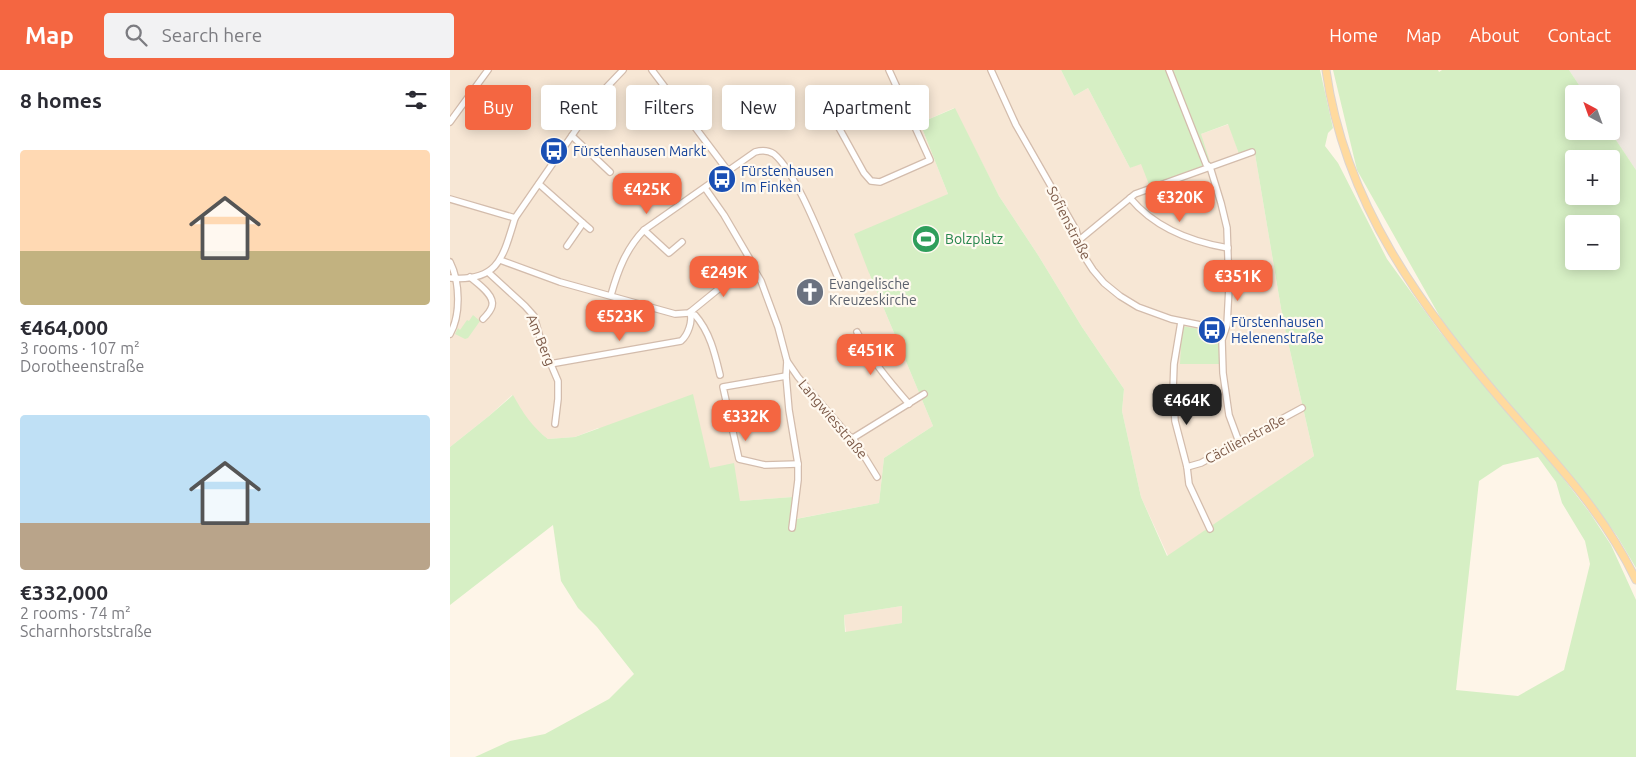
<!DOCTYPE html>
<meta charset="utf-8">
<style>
:root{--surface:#fff;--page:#f2f2f3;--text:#2b2b33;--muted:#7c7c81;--accent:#f46641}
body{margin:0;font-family:Ubuntu,sans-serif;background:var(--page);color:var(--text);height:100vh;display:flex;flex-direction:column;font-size:19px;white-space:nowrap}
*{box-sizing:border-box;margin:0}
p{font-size:16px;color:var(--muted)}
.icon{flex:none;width:28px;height:28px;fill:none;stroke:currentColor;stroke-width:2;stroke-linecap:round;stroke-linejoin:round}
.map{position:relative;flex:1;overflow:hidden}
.side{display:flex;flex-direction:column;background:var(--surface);width:450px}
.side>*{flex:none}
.banner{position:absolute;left:15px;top:15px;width:475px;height:45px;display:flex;gap:10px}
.needle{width:32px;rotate:319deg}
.fabs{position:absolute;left:1115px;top:15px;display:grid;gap:10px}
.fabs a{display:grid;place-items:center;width:55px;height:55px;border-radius:5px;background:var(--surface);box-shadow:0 2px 12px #0003;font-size:25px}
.price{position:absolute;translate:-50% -42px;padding:0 11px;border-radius:10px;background:var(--accent);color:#fff;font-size:16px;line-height:32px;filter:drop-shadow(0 1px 2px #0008)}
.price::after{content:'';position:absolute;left:50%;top:30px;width:15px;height:11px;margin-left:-8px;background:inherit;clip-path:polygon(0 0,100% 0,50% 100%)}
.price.current{background:#222;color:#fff}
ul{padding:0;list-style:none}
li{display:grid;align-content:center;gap:10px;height:265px;padding:0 20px}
li span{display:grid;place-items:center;height:155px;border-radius:5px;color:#555}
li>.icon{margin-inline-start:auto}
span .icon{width:90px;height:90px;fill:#fffc;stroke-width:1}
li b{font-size:21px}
h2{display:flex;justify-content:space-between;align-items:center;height:60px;padding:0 20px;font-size:21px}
.tag{padding:0 18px;border-radius:5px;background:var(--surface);box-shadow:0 2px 12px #0003;font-size:18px;line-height:45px}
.tag.current{background:var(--accent);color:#fff}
header{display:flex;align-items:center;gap:30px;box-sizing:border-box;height:70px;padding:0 25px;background:var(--accent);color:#fff}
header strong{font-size:24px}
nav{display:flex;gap:28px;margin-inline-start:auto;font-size:18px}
.search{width:350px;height:45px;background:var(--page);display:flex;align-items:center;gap:12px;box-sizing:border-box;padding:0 18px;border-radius:5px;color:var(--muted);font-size:19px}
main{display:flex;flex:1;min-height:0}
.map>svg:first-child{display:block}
.residential{fill:#f7e7d5}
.industrial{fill:#efe8e1}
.green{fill:#d6efc4;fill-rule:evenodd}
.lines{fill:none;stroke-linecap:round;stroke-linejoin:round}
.minor-casing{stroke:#d3bcac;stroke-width:8}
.major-casing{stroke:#ddd4cf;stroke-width:9}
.minor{stroke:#fff;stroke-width:5.5}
.major{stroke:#ffda9e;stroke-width:7}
.labels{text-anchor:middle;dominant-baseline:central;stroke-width:4.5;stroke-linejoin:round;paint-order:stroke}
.transit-label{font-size:14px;fill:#164399;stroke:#fff9f0;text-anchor:start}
.street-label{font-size:14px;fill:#7c5a48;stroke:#fff9f0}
.leisure-label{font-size:14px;fill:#27864d;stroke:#fff9f0;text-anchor:start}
.worship-label{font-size:14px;fill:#5b616d;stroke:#fff9f0;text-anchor:start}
</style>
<header>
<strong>Map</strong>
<div class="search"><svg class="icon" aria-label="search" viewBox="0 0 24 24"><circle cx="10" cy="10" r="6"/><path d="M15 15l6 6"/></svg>Search here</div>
<nav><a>Home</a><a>Map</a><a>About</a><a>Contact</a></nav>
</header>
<main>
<section class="side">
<h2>8 homes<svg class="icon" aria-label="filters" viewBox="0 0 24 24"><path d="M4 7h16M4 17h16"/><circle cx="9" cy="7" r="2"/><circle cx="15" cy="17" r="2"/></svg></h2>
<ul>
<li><span style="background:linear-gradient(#ffd9b3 65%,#c2b280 0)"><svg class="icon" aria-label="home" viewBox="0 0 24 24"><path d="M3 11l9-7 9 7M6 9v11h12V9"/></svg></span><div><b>€464,000</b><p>3 rooms · 107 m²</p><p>Dorotheenstraße</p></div></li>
<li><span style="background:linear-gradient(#bfe0f5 70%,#b9a48a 0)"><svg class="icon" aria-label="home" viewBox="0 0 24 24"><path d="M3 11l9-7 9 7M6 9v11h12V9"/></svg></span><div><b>€332,000</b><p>2 rooms · 74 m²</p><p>Scharnhorststraße</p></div></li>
</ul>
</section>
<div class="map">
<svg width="1186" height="687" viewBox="0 0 1186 687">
<rect width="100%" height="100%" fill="#fef5e8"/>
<!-- residential -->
<g class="residential">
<polygon points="0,0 611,0 624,26 638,18 680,98 751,64 779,54 789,84 801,80 805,84 833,250 864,386 718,486 691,427 672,341 674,319 632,257 588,185 549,126 504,38 470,53 498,124 419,203 483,356 434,388 429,433 340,450 343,427 290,431 260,399 148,358 125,367 98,369 85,359 74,345 62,325 39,346 0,377"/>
<polygon points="452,536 452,553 396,563 394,545"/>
</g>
<!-- industrial -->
<polygon class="industrial" points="1119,0 1186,0 1186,100 1160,61 1161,24 1135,24"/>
<!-- green -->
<g class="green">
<path d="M611 0H870L883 58 878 63 875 76 888 93 937 189 990 262 1107 400 1140 443 1161 475 1186 530V687H25L60 671 95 664 159 629 184 604 147 557 128 538 111 511 103 455 0 535V377L39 346 63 325C73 343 82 357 98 369L125 367 243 324 260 398 284 393 290 431 343 427 341 450 429 433 434 388 483 356 419 203 404 164 498 124 470 53 505 38 549 126 588 185 632 257 674 319 672 341 691 427 717 486 864 386 833 250 805 84 801 80 789 84 778 54 751 64 761 95 700 117 691 94 680 98 638 18 624 26ZM1088 387 1106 412 1112 433 1135 471 1140 494 1114 600 1068 626 1006 620 1029 411 1053 395ZM452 536V553L395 562 394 545Z"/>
<path d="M883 0H988L989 2 992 0H1119L1135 24H1124V61H1160L1186 100V498L1167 466 1147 439 998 261 907 100ZM1124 89H1161V126H1124ZM1124 154H1161V191H1124Z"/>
<polygon points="23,245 30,251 18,268 15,269 5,264 8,258 10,260 17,250 19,251"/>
<polygon points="732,256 760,261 760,265 764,266 765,270 769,271 770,294 730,294"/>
</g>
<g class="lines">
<defs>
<g id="minor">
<polyline points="202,0 278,101"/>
<polyline points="541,0 566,55 626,160 632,183 643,200 654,213 670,226 688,237 721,249 775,260"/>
<polyline points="719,0 756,94 760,97 771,133 777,158 779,217 777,255 772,270 773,303 779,345 789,372"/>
<polyline points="0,52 38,0"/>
<polyline points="388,56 414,103 421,111 430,112 480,90 439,0"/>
<polyline points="122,66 160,102"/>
<polyline points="89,114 133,153 117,176"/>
<polyline points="255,118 274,145 301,191 300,199"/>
<path d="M680 128C705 158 742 172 778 178"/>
<path d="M0 129 65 148C53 187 49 212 0 208"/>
<polyline points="65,148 152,22 173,0"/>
<polyline points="133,153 140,159"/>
<polyline points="194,160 219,183 232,172"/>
<polyline points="628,171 685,124 802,82"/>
<polyline points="50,190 110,212 225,244 239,243 282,208 290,202 300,199"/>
<path d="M0 192C10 212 11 245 0 264"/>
<polyline points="300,199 305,201 311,211 328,257 337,291 336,306 339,340 348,394 348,410 342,458"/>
<polyline points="39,203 75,236 84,246 91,271 108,311 108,329 105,354"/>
<path d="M20 207C27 213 45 225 42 236 41 240 36 246 33 249"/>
<path d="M161 225C168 200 176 179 194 160L305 82C312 80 318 80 324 84 348 104 375 179 389 210"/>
<path d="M241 245H245C260 262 265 284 270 305"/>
<polyline points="731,252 724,294 723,321 725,351 737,397 739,414 760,459"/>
<path d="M407 262C421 290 439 311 459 334"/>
<polyline points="337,291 348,307 399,366 403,368 427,407"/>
<path d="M100 294 231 271C238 265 243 251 240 242"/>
<polyline points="336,306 273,317 289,389 315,395 348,394"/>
<polyline points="403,368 474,324"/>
<polyline points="737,397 751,393 852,338"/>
</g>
<path id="major" d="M876 0C895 135 971 237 1058 338 1106 393 1154 443 1186 510"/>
</defs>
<!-- minor casing -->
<use href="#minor" class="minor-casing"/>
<!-- major casing -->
<use href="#major" class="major-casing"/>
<!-- minor -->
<use href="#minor" class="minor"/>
<!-- major -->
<use href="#major" class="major"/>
</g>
<!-- icons -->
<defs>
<symbol id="bus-disc" viewBox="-11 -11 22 22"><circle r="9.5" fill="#1a4fb4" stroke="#fff9f0"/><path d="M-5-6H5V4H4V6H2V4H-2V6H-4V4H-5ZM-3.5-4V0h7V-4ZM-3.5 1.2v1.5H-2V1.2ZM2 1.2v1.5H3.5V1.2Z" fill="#fff"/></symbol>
<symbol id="stadium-disc" viewBox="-11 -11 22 22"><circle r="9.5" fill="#2e9e5b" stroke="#fff9f0"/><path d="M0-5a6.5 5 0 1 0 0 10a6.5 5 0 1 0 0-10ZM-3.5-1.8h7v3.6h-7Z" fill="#fff"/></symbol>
<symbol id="church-disc" viewBox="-11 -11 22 22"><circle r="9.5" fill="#6b7280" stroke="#fff9f0"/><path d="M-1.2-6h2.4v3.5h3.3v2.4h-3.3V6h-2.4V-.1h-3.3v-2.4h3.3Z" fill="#fff"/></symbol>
</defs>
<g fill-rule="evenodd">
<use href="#bus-disc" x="88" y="65" width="32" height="32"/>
<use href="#bus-disc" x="256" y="93" width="32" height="32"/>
<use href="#stadium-disc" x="460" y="153" width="32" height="32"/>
<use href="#church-disc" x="344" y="206" width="32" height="32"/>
<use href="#bus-disc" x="746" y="244" width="32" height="32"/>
</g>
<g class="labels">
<!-- transit labels -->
<g class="transit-label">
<text x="123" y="81">Fürstenhausen Markt</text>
<text x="291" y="101">Fürstenhausen<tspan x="291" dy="16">Im Finken</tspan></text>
<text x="781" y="252">Fürstenhausen<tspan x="781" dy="16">Helenenstraße</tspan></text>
</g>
<!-- street labels -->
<g class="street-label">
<text transform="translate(619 153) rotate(63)">Sofienstraße</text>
<text transform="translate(91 270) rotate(68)">Am Berg</text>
<text transform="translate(383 349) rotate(50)">Langwiesstraße</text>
<text transform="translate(795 369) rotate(-28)">Cäcilienstraße</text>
</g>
<!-- leisure labels -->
<g class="leisure-label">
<text x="495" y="169">Bolzplatz</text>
</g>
<!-- worship labels -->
<g class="worship-label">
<text x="379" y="214">Evangelische<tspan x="379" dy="16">Kreuzeskirche</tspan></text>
</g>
</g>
</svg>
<div class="fabs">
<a><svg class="needle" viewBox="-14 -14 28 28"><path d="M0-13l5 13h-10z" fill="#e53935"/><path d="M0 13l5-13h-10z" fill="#7c7c81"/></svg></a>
<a>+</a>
<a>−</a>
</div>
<b class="price" style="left:197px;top:145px">€425K</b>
<b class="price" style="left:730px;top:153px">€320K</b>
<b class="price" style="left:274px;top:228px">€249K</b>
<b class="price" style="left:788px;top:232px">€351K</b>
<b class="price" style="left:170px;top:272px">€523K</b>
<b class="price" style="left:421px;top:306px">€451K</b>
<b class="price current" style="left:737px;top:356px">€464K</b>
<b class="price" style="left:296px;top:372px">€332K</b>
<div class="banner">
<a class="tag current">Buy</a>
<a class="tag">Rent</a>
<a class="tag">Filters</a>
<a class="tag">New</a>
<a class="tag">Apartment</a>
</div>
</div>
</main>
